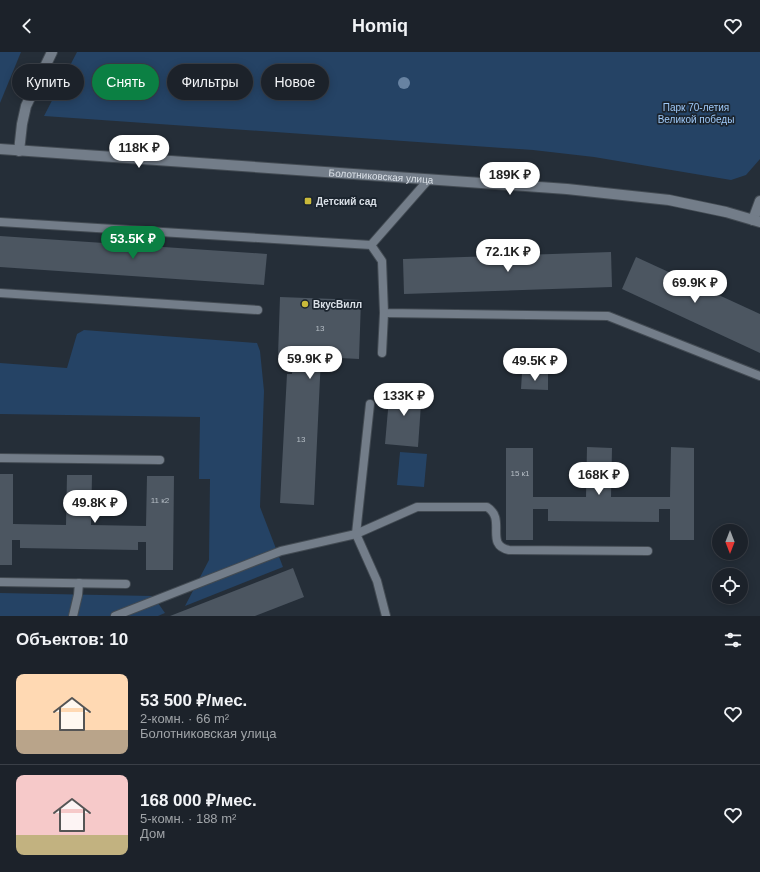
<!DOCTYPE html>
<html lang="ru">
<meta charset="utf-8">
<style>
:root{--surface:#1c222a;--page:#252a32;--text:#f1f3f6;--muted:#a0a4a8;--line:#3a3f47;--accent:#0b8043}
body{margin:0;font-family:Helvetica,sans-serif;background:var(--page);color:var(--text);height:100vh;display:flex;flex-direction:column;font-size:15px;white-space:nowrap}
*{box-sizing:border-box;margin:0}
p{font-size:13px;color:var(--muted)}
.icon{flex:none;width:22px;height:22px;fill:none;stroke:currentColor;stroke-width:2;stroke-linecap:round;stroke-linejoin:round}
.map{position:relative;height:564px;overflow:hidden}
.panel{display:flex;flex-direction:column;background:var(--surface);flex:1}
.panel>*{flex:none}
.guide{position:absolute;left:12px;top:12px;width:400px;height:36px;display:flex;gap:8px}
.needle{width:26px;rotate:180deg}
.fabs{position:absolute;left:712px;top:472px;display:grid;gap:8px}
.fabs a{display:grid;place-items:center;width:36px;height:36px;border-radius:50%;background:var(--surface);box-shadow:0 2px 10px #0003,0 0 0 1px var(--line);font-size:20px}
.price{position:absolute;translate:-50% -34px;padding:0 9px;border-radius:14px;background:#fff;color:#222;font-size:13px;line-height:26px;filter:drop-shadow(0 1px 2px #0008)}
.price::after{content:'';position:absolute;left:50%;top:24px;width:12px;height:9px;margin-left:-6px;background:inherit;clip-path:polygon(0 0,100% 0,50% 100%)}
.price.current{background:var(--accent);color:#fff}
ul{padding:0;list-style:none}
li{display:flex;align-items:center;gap:12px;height:100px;padding:0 16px}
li+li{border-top:1px solid var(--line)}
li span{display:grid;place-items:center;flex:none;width:112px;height:80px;border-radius:8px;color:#555}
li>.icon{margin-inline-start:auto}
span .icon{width:48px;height:48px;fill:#fffc;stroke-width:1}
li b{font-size:17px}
h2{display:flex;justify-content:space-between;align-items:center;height:48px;padding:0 16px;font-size:17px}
.tag{padding:0 14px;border-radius:18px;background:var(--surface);box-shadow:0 2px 10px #0003,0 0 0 1px var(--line);font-size:14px;line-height:36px}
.tag.current{background:var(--accent);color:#fff}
header{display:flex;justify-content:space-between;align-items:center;height:52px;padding:0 16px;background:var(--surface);font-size:18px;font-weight:800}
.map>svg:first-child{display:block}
.green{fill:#254365}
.building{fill:#4c5661}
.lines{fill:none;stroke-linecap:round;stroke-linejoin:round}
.service-casing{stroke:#434b53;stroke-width:10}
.minor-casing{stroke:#434b53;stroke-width:12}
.tertiary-casing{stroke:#434b53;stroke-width:12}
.service{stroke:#737d89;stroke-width:8}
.minor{stroke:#737d89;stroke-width:10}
.tertiary{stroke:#737d89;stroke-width:10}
.tree{fill:#6883a2}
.poi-dot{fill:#caba3a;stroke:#1b242e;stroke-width:1.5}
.labels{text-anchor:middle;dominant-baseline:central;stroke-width:3.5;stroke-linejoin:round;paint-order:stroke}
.number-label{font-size:8px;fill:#b6bec6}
.park-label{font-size:10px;fill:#9fc9f8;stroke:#1b242e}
.street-label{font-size:10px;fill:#dae0e7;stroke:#1b242e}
.poi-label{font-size:10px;font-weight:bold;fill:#dae0e7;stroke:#1b242e;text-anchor:start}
</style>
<header><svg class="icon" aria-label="back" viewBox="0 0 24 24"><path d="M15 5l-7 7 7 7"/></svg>Homiq<svg class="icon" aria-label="heart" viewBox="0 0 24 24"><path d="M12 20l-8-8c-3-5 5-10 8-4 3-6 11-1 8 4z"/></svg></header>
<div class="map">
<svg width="760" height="564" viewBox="0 0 760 564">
<rect width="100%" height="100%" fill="#252e38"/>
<!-- green -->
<g class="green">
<polygon points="0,0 21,0 0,51"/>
<polygon points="77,0 760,0 760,107 746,123 731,128 594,105 533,98 44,64"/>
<polygon points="84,278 257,291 260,299 264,339 260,455 283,515 185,554 209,508 210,427 199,427 200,365 0,362 0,311 67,316 77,282"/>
<polygon points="400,400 427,402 424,435 397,433"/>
<polygon points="0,541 153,544 165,561 158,564 0,564"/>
</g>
<!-- building -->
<g class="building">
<polygon points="0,184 267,202 264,233 0,215"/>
<polygon points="611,200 612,235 404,242 403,207"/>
<polygon points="636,205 760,262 760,301 622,237"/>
<polygon points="280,245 361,248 359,307 321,305 314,453 280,451 287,322 292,322 293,304 278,304"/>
<polygon points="522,321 548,322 548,338 521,337"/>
<polygon points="390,335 422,338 418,395 385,392"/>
<polygon points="587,395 612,396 611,445 670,445 671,395 694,396 694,488 670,488 670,457 659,457 659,470 548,469 548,457 533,457 533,488 506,488 506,396 533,396 533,445 586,445"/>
<polygon points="0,422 13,422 13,472 66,473 67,423 92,423 91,473 146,474 147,424 174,424 173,518 146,518 146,490 138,490 138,498 20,496 20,488 12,488 12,513 0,513"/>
<polygon points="293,516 304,545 255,564 170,564"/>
</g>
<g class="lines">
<defs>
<g id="service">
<polyline points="0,170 371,193 382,209 384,261 608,264 760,324"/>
<polyline points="371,193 429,127"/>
<polyline points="0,241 258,258"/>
<polyline points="382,301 384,261"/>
<polyline points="370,352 356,482 377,529 386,564"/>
<polyline points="0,406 160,408"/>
<polyline points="0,530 126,532"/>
<polyline points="73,564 78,543 79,531"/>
<path d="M115 564 281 499 356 482 417 455H487C507 467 484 493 509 498L648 499"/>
</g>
<g id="minor">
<polyline points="19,99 22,72 26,54 52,0"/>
<polyline points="753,168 760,149"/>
</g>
<g id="tertiary">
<path id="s1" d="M0 97 567 137 669 148 726 160 760 170"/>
</g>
</defs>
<!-- service casing -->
<use href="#service" class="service-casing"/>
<!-- minor casing -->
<use href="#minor" class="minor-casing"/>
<!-- tertiary casing -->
<use href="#tertiary" class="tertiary-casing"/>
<!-- service -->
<use href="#service" class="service"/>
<!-- minor -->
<use href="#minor" class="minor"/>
<!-- tertiary -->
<use href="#tertiary" class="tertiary"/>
</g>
<!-- trees -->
<circle class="tree" cx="404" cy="31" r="6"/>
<!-- markers -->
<g class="poi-dot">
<rect x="304" y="145" width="8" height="8" rx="2"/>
<circle cx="305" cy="252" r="4"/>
</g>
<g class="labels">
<!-- number labels -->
<g class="number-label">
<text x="320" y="276">13</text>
<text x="301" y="387">13</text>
<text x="520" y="421">15 к1</text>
<text x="160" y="448">11 к2</text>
</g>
<!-- park labels -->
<g class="park-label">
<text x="696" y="55">Парк 70-летия<tspan x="696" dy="12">Великой победы</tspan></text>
</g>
<!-- street labels -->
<g class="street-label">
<text stroke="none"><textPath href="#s1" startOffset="382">Болотниковская улица</textPath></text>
</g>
<!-- poi labels -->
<g class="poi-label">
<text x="316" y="149">Детский сад</text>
<text x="313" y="252">ВкусВилл</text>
</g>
</g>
</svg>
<div class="fabs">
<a><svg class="needle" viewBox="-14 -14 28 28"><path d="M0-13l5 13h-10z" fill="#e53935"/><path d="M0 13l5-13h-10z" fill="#a0a4a8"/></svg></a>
<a><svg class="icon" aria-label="locate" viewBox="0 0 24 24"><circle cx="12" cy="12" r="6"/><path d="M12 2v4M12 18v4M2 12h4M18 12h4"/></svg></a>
</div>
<b class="price" style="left:139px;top:117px">118K ₽</b>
<b class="price" style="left:510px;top:144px">189K ₽</b>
<b class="price current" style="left:133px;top:208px">53.5K ₽</b>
<b class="price" style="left:508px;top:221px">72.1K ₽</b>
<b class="price" style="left:695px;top:252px">69.9K ₽</b>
<b class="price" style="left:310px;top:328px">59.9K ₽</b>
<b class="price" style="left:535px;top:330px">49.5K ₽</b>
<b class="price" style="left:404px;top:365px">133K ₽</b>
<b class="price" style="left:599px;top:444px">168K ₽</b>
<b class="price" style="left:95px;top:472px">49.8K ₽</b>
<div class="guide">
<a class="tag">Купить</a>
<a class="tag current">Снять</a>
<a class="tag">Фильтры</a>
<a class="tag">Новое</a>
</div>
</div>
<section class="panel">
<h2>Объектов: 10<svg class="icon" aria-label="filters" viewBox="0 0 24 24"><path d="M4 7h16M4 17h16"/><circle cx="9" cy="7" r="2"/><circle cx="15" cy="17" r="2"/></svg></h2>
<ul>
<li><span style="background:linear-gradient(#ffd9b3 70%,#b9a48a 0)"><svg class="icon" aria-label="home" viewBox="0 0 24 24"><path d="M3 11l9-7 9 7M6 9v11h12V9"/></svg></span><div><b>53 500 ₽/мес.</b><p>2-комн. · 66 m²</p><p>Болотниковская улица</p></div><svg class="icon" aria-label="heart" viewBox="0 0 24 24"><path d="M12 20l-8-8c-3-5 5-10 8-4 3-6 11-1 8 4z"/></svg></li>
<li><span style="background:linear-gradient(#f6c9c9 75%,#c2b280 0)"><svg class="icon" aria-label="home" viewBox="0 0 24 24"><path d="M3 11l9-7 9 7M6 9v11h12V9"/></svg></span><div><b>168 000 ₽/мес.</b><p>5-комн. · 188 m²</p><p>Дом</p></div><svg class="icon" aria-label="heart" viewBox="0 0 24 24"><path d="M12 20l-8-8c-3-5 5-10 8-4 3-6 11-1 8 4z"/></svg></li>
</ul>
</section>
